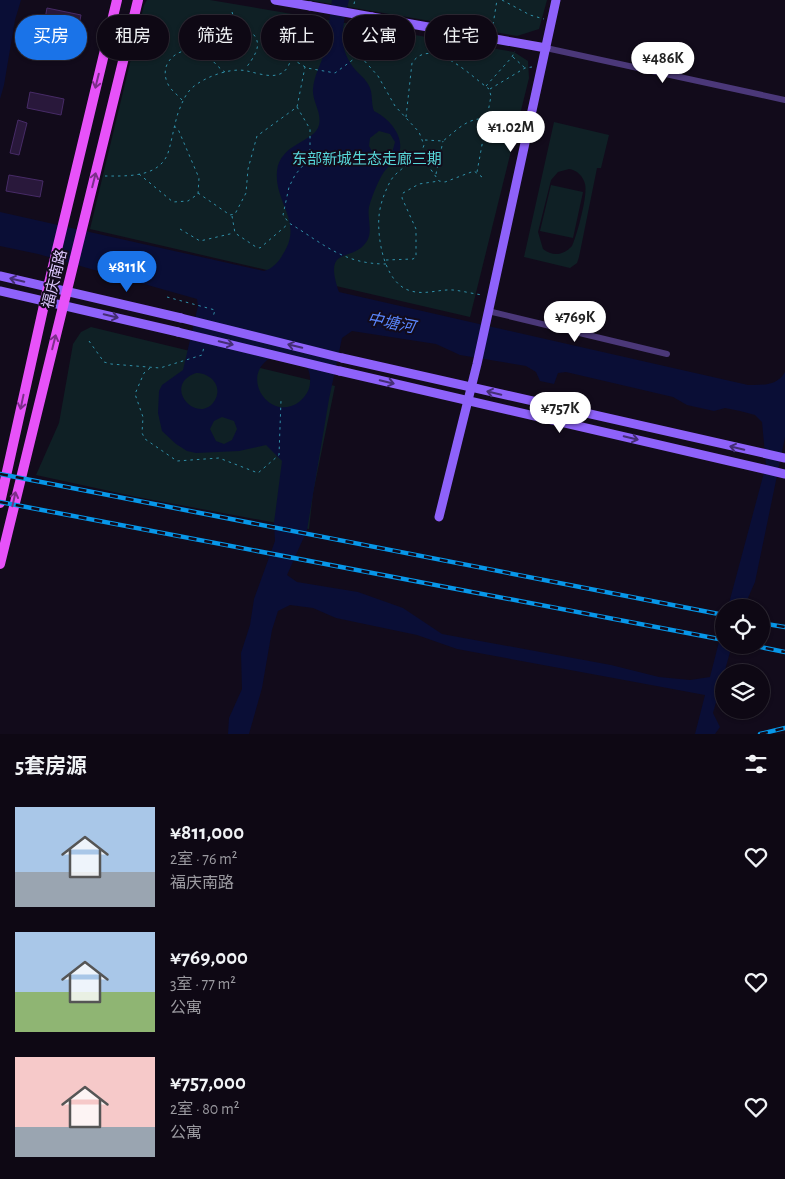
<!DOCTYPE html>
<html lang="zh">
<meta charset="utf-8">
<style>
:root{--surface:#0e0814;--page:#17111d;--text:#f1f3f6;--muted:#9b9aa0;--line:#2e2934;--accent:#1a73e8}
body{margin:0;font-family:"Alegreya Sans","Noto Sans SC",sans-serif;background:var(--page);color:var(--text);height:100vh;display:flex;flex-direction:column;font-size:19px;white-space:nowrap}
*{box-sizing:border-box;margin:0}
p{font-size:16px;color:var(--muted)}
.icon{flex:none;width:28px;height:28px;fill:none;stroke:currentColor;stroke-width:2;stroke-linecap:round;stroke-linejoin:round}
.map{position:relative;height:734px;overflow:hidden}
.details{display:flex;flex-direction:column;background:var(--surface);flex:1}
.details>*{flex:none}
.top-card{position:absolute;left:15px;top:15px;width:500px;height:45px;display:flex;gap:10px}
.fabs{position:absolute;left:715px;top:599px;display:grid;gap:10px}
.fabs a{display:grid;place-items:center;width:55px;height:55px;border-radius:50%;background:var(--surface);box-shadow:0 1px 4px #0004,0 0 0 1px var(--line);font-size:25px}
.price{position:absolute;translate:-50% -42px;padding:0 11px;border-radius:18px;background:#fff;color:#222;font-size:16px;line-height:32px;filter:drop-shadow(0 1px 2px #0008)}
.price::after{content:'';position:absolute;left:50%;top:30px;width:15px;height:11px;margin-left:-8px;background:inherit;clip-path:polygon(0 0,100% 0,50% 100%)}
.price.active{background:var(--accent);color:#fff}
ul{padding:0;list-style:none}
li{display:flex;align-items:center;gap:15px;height:125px;padding:0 15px}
li span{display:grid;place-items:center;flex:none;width:140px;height:100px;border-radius:0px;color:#555}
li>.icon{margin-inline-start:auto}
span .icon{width:60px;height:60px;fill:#fffc;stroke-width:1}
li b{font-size:21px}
h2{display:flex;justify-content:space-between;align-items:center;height:60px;padding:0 15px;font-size:21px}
.chip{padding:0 18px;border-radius:22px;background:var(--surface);box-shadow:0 1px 4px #0004,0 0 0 1px var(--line);font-size:18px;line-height:45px}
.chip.active{background:var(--accent);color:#fff}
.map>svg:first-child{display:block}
.green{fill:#0f2025;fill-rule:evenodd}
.water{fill:#0a0e36;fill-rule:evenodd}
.building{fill:#29183b;stroke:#472b67}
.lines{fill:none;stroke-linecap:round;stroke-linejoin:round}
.path{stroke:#3090a9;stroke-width:1;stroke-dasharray:2.5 4;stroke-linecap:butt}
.street{stroke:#4b3879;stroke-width:6}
.secondary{stroke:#8e62fa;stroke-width:9}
.primary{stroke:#e752f9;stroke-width:10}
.rail-casing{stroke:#0797e9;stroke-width:4.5}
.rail{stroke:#120b1b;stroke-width:2.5;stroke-dasharray:8;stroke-linecap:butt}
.secondary-bridge{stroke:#8e62fa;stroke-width:9}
.oneway{stroke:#7c2e8a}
.oneway2{stroke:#442e74}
.labels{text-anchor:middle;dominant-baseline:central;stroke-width:4;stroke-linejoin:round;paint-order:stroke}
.park-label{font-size:15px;fill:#57d7d9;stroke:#120b1b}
.street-label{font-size:15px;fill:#dcc7fd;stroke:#120b1b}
.water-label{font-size:16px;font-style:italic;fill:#5985fa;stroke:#120b1b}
</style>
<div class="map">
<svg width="785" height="734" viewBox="0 0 785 734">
<rect width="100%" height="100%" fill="#120b1b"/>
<!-- green -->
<g class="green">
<polygon points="147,0 210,0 514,52 528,61 529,78 470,317 90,229 144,5"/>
<polygon points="308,0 547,0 539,29 517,36"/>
<path d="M554 122 609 135 601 168H597L579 257 577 263 570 268 524 257ZM569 169C577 170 583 176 585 184 588 195 577 235 572 246 564 255 553 257 543 249L538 232 551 180 558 172Z"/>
<polygon points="551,185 583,192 573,238 540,231"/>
<polygon points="91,327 335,386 313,493 309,529 137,497 36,475 59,423 73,344 81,332"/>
</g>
<!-- water -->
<g class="water">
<polygon points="0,0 21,0 15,20 4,85 0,99"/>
<path d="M332 0H349C343 24 337 46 353 67 359 75 366 78 370 88 373 96 371 104 374 111 389 118 408 139 397 157 393 163 386 168 382 175 377 184 372 196 369 207 367 218 373 231 367 241 353 264 322 243 339 292L748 385C763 385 777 386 785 372V437L755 582 744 607H728L766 465 762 422 755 415 740 411 725 408 714 411 687 405 673 397 566 372 558 373 554 384 540 381 536 372 526 366 460 355 436 344 352 331 342 338 329 399 307 530 287 575 297 582 358 592 403 608 442 634 611 665 659 677 690 680 710 677 724 622V645H732L713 713 720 727 715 734H695L705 695 457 649 417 635 336 618 313 608 290 605 278 611 272 630 262 688 249 734H228L229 718 242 689 241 653 250 625 254 599 275 541 274 523 282 461 266 445 239 451 196 453 187 451 176 444 162 431 158 413 159 391 162 385 183 370 198 306 197 299 38 254 0 246V212L264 271C272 269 279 262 283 254 304 222 274 203 277 171 280 143 315 142 319 125 322 112 312 102 313 89 314 75 321 65 324 53 329 37 329 17 332 0ZM379 131 390 134 395 142 392 153 386 157 374 155 369 146 370 138ZM283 353C299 354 312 366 310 383 310 390 305 397 299 402 267 425 232 366 283 353ZM196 373C210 373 223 385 215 400 199 427 160 386 196 373ZM222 417 234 421 237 429 232 440 224 444 216 441 210 429 214 421Z"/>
</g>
<!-- building -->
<g class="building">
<polygon points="47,8 81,15 78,31 44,24"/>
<polygon points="30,92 64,99 61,115 27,108"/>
<polygon points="18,120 27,123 19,155 10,153"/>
<polygon points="9,175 43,181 40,197 6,191"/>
</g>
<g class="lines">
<!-- path -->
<g class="path">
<polyline points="502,0 530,15 544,19"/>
<polyline points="354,4 355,0"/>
<path d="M232 12 235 21C262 36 264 45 245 69"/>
<path d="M351 21 349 37 352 47 378 76 395 106 419 132 424 145C419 162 400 166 391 180 385 191 380 204 379 216 377 238 384 281 408 290 424 296 438 289 453 290 463 291 474 294 483 295"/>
<polyline points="492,31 497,0"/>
<polyline points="513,57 525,68"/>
<polyline points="292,59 307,68 335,73 358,56"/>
<polyline points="486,86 512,57 515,51"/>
<polyline points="490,89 525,68 532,67"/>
<path d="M182 100C177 94 170 90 167 82 159 62 179 46 198 51 210 54 215 66 225 72"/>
<path d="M297 107 310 129V157L295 175 289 187 283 215 289 223C324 244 343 264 386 264"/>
<path d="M406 117 412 63C431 35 471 76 489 89L491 96 477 172"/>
<path d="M425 140 443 141C457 130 468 117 486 119"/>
<polyline points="418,157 422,157 439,181 445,182 474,171 482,177"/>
<polyline points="139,174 173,202 188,201 198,194 199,178 178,129 174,126"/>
<polyline points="436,174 443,141"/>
<path d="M105 176C126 176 159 178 168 153 172 140 174 126 178 113 182 103 185 94 193 87 205 77 231 67 247 71 257 73 270 78 280 74 291 69 290 57 295 49 301 40 312 37 319 30L322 16"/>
<polyline points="198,193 230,215 235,214 246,193 248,169 257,136 297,107 305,67"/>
<polyline points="232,216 235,233 256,247 260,248 288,224"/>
<polyline points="180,229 200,241 234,233"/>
<polyline points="386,260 413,259 416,257 416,229 402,198 403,193 419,184 439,181"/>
<polyline points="167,297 215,310 213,317"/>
<polyline points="89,341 104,362 111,364 160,368 202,355 204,347"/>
<polyline points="150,368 144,373 135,394 143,417 142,433 145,439 177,461 219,458 258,473 279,455 281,400"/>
</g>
<!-- street -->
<g class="street">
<polyline points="546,48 785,100"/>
<polyline points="488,311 667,354"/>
</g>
<!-- secondary -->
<g class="secondary">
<polyline points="275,0 310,6"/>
<polyline points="372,17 546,48"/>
<polyline points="0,276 181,318"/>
<polyline points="0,291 178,332"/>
<polyline points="342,358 785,458"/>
<polyline points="340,371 785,474"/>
<polyline points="439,517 477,364 556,0"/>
</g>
<!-- primary -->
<g class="primary">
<polyline points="0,503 48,287 117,0"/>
<polyline points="0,564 138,0"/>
</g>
<defs>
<g id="rail">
<polyline points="0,474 724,615"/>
<polyline points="0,502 724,640"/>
<polyline points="761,623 785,627"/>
<polyline points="750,645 785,652"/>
<polyline points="760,734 785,728"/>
</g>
</defs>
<!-- rail casing -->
<use href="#rail" class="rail-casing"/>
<!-- rail -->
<use href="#rail" class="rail"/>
<!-- secondary-bridge -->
<g class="secondary-bridge">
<polyline points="310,6 372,17"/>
<polyline points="181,318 342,358"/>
<polyline points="178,332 340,371"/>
</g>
</g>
<!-- one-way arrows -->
<defs><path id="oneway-shaft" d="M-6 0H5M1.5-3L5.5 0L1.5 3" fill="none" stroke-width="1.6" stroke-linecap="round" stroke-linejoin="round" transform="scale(1.25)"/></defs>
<g class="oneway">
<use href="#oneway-shaft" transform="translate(97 81) rotate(104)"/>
<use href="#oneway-shaft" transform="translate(94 180) rotate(-76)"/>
<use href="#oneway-shaft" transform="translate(54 342) rotate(-76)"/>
<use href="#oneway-shaft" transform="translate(22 402) rotate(102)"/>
<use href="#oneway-shaft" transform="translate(14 499) rotate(-77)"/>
</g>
<g class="oneway2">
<use href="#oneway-shaft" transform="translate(17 280) rotate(-167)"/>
<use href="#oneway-shaft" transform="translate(111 316) rotate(13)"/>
<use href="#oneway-shaft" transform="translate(226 343) rotate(14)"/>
<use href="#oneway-shaft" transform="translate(295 346) rotate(-166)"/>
<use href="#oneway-shaft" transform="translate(387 382) rotate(13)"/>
<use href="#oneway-shaft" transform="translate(494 393) rotate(-167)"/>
<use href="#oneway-shaft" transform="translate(631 438) rotate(13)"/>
<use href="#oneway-shaft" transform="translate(737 448) rotate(-167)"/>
</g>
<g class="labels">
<!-- park labels -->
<g class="park-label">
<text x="367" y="159">东部新城生态走廊三期</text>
</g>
<!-- street labels -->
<g class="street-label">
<text transform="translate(55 279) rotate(-76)">福庆南路</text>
</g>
<!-- water labels -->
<g class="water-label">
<text transform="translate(391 323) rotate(11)">中塘河</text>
</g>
</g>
</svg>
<div class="fabs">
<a><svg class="icon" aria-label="locate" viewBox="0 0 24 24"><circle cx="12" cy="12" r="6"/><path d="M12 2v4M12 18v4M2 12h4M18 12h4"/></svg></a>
<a><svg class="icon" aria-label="layers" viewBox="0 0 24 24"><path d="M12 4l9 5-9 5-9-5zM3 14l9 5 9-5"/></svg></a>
</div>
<b class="price" style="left:663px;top:84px">¥486K</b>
<b class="price" style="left:511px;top:153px">¥1.02M</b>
<b class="price active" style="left:127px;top:293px">¥811K</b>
<b class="price" style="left:575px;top:343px">¥769K</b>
<b class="price" style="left:560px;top:434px">¥757K</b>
<div class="top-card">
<a class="chip active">买房</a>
<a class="chip">租房</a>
<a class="chip">筛选</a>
<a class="chip">新上</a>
<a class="chip">公寓</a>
<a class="chip">住宅</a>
</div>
</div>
<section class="details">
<h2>5套房源<svg class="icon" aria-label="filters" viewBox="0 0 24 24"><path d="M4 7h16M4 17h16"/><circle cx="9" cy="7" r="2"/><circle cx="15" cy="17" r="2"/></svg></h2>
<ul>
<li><span style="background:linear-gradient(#a9c7e8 65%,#9aa5b1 0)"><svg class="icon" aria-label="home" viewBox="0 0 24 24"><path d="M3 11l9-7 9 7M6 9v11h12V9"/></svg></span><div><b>¥811,000</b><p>2室 · 76 m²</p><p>福庆南路</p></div><svg class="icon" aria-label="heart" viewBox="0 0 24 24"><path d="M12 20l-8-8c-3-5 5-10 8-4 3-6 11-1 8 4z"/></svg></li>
<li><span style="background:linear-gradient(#a9c7e8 60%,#8fb573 0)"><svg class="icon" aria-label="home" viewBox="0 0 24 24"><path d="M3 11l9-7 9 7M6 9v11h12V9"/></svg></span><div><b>¥769,000</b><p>3室 · 77 m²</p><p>公寓</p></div><svg class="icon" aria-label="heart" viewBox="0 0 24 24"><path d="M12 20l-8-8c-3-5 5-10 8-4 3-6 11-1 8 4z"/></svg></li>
<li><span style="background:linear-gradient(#f6c9c9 70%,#9aa5b1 0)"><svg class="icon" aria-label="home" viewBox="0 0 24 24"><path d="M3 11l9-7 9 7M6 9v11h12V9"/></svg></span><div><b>¥757,000</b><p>2室 · 80 m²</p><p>公寓</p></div><svg class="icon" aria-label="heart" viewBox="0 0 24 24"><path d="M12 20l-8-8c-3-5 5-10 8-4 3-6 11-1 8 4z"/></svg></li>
</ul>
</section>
